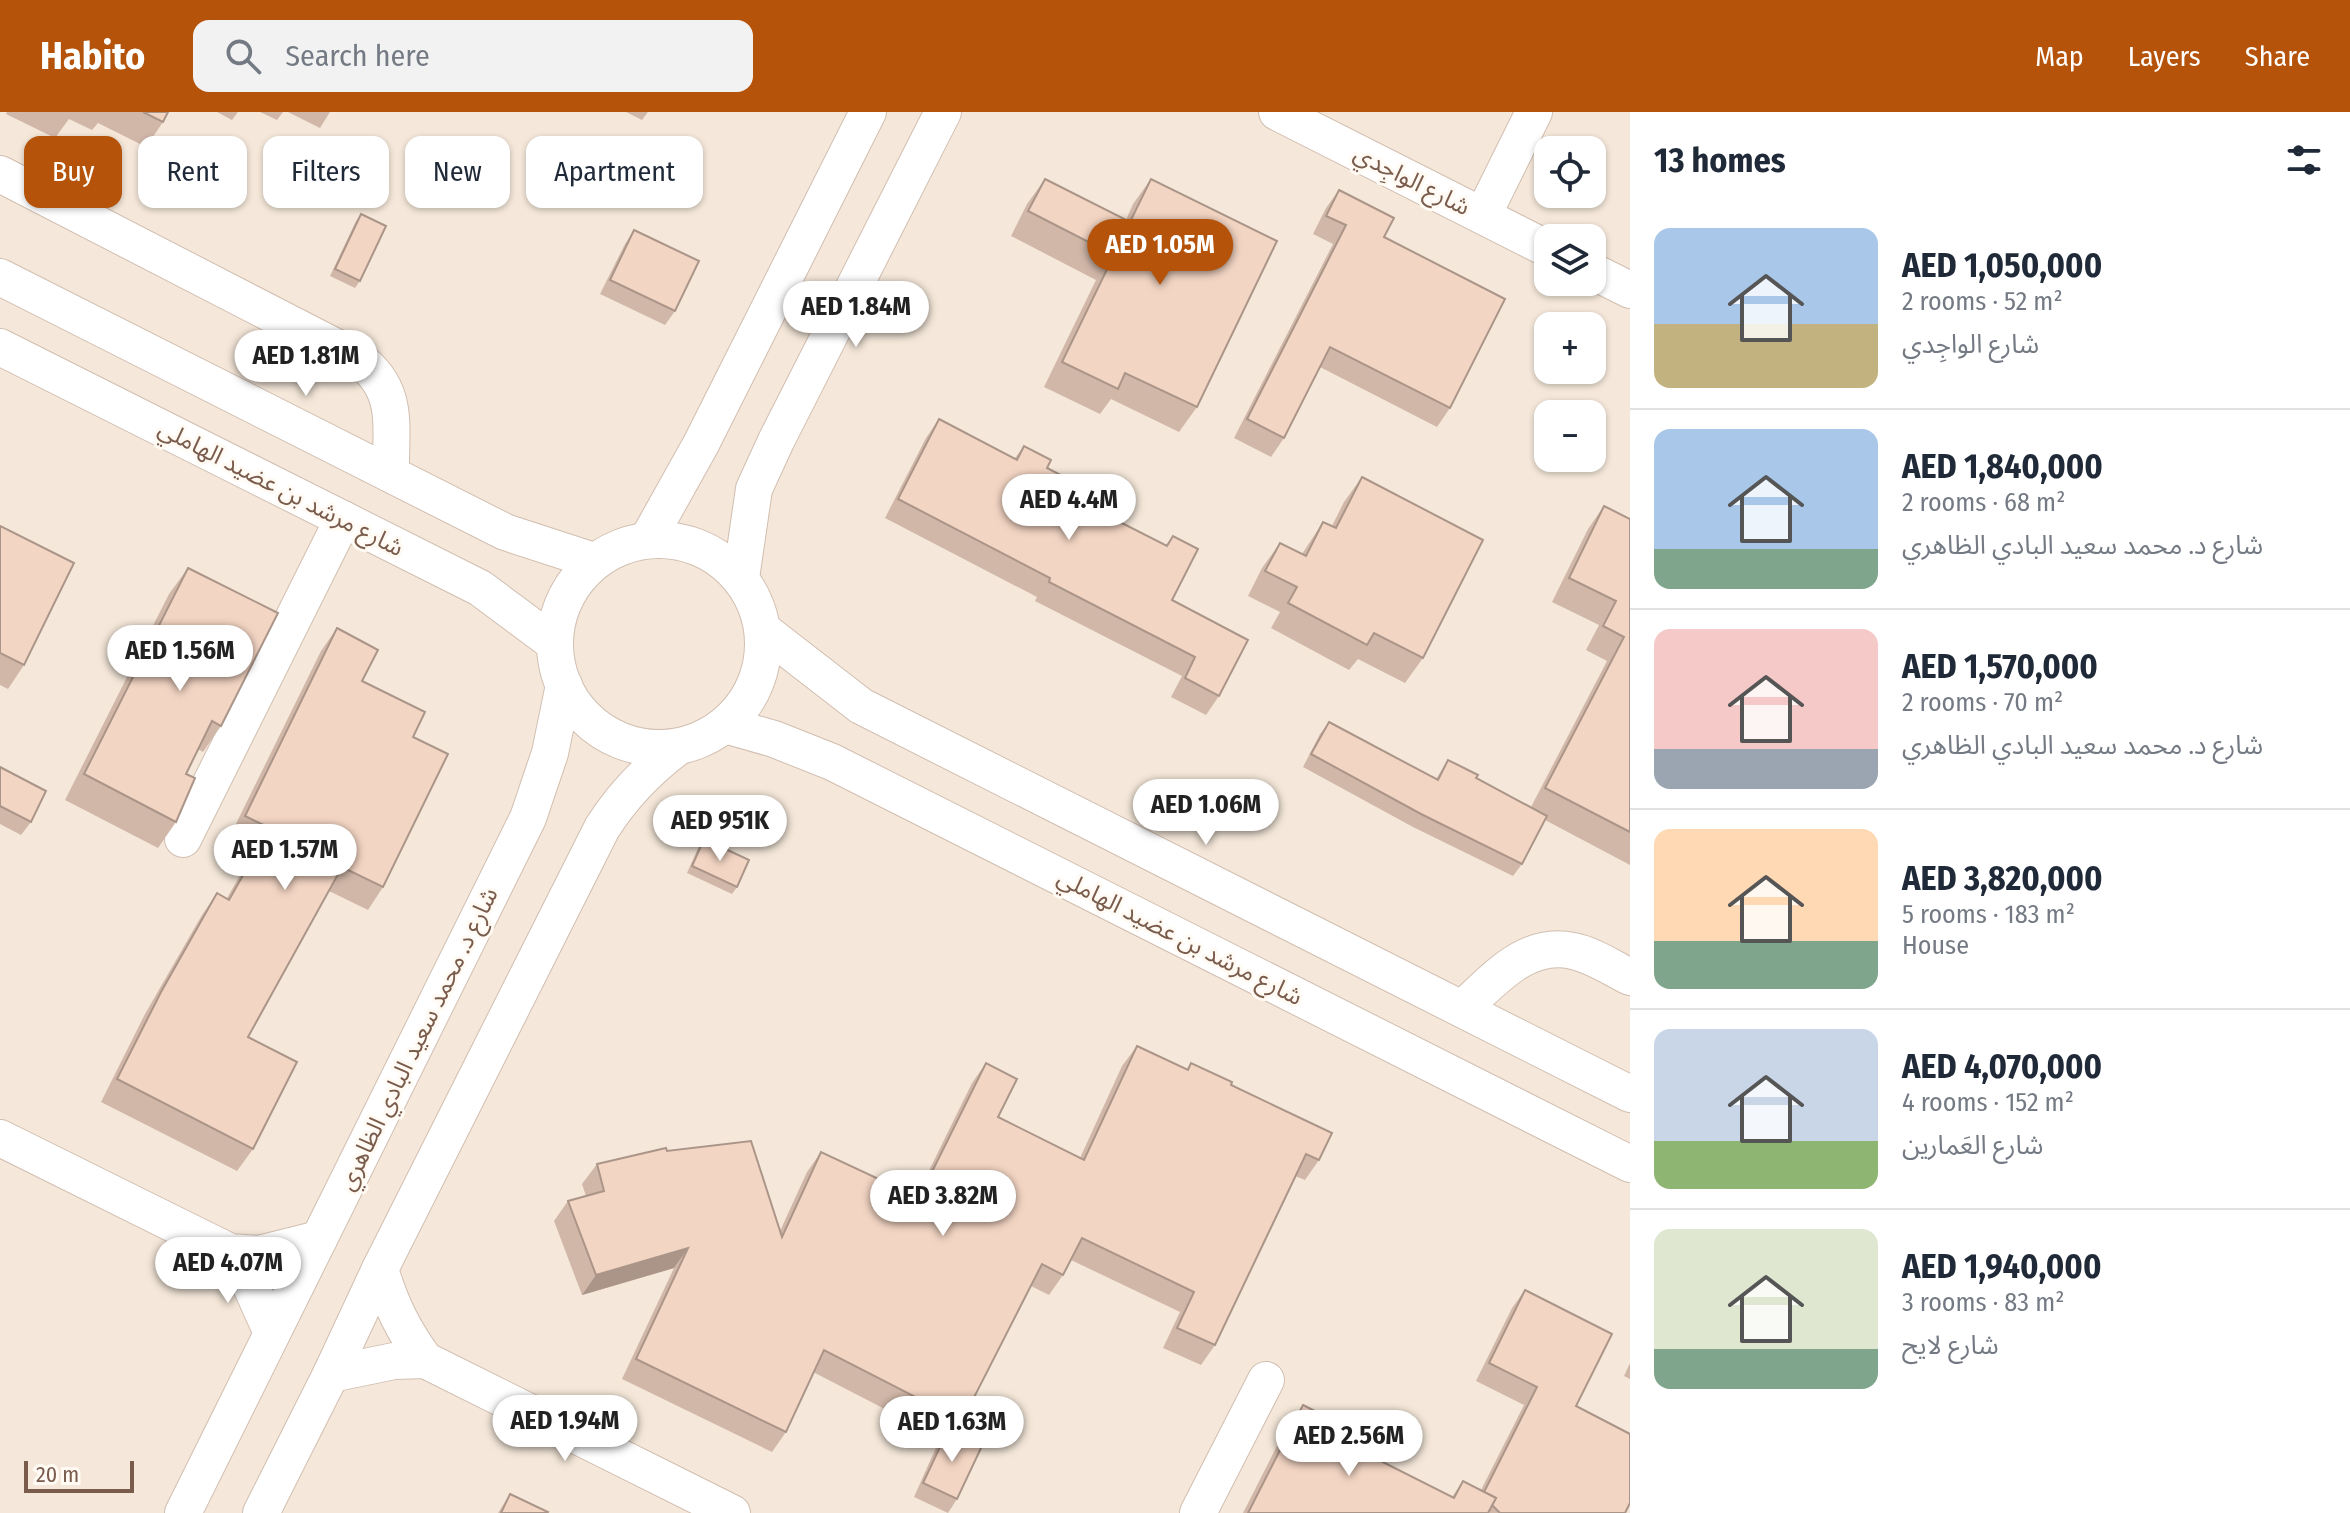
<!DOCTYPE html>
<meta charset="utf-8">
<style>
:root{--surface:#fff;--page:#f2f2f3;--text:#1f2937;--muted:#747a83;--line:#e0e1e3;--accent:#b45309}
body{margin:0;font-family:"Fira Sans Condensed","Noto Sans Arabic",sans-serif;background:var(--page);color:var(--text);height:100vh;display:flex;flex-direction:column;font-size:30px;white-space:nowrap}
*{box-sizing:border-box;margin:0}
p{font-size:26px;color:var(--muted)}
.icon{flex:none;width:44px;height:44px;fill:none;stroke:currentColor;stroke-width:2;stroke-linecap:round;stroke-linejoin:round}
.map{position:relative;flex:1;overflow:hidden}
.panel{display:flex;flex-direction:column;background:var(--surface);width:720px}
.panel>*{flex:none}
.hud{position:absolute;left:24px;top:24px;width:760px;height:72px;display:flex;gap:16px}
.fabs{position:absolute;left:1534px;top:24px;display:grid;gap:16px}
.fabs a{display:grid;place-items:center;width:72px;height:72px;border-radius:16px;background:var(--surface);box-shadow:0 2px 6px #0004;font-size:40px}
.scale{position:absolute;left:24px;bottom:20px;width:110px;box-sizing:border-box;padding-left:8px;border:4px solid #7a5c4d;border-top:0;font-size:22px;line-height:28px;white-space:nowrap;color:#7a5c4d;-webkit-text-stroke:6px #fffaf3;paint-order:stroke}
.price{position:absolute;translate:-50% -68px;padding:0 18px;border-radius:28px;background:#fff;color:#222;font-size:26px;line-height:52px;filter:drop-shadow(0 2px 4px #0008)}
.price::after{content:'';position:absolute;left:50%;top:48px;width:24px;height:18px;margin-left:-12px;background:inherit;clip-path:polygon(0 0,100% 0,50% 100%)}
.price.current{background:var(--accent);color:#fff}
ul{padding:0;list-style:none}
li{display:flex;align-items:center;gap:24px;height:200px;padding:0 24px}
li+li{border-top:2px solid var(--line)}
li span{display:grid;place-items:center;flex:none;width:224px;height:160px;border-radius:16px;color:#555}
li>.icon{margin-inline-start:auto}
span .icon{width:96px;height:96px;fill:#fffc;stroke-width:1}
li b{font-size:34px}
h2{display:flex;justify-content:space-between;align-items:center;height:96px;padding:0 24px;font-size:34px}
.pill{padding:0 28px;border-radius:16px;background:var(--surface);box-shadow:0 2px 6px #0004;font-size:28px;line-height:72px}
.pill.current{background:var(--accent);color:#fff}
header{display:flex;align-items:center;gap:48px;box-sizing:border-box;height:112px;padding:0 40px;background:var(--accent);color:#fff}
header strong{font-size:38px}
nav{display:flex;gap:44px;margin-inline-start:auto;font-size:28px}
.search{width:560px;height:72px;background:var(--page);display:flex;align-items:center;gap:20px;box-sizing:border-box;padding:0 28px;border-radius:16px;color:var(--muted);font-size:30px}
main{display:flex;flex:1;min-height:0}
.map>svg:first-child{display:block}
.residential{fill:#f5e8da;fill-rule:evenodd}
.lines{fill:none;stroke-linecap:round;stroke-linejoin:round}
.minor-casing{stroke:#d1beb0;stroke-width:38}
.minor{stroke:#fff;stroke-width:36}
.wall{fill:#d1b7a8}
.shaded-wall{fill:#aa9588}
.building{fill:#f3d5c3;stroke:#aa9588;stroke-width:2}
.labels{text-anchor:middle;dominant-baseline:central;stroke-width:6;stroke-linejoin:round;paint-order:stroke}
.street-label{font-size:24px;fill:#7a5c4d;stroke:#fffaf3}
</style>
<header>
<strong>Habito</strong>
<div class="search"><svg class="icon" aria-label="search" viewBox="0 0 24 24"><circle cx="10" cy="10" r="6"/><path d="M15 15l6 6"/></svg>Search here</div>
<nav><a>Map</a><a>Layers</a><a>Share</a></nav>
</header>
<main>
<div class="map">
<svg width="1630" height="1401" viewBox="0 0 1630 1401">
<rect width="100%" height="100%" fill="#fdf6ec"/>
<!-- residential -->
<path class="residential" d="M0 0H1630V1401H0ZM1548 38H1592V82H1548ZM1548 126H1592V170H1548ZM1548 214H1592V258H1548ZM1548 302H1592V346H1548Z"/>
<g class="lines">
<defs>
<g id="minor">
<polyline points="1277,0 1548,137"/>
<path d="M0 62 357 246C401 278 390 314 391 362"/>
<polyline points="1483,103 1534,0"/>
<polyline points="1592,159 1630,178"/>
<polyline points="0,165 505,420 594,449"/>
<polyline points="0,235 480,476 554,531"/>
<polyline points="648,427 701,332 868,0"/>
<circle cx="659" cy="532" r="104"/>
<polyline points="741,466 754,377 776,329 943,0"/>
<polyline points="763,518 861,594 1630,982"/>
<polyline points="725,613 774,627 832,650 1630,1052"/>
<polyline points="183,727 343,407"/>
<path d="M1462 897C1493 869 1526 828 1573 839 1593 843 1612 856 1630 865"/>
<polyline points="0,1026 230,1140 259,1142 319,1127"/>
<polyline points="230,1140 249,1170 272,1221"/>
<path d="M380 1157C391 1193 403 1218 425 1248L732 1401"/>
<polyline points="331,1262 394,1249 425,1248"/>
<polyline points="183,1401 528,706 550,641 564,573"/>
<path d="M261 1401 331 1262 380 1157 602 716C623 683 647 658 678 635"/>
<polyline points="1198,1401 1266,1268"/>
</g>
</defs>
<!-- minor casing -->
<use href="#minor" class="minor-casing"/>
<!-- minor -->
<use href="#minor" class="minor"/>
</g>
<!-- wall -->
<g class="wall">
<polygon points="7,0 168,0 163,10 146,35 98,11 92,18 69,7 55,26 6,2"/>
<polygon points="217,0 238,0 232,8"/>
<polygon points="260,0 283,0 277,8"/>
<polygon points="288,0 330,0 320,16"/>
<polygon points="626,0 648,0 642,8"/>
<polygon points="1045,67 1126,108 1133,92 1151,67 1197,295 1179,320 1111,287 1100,302 1044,275 1096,168 1011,124 1027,92"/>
<polygon points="1339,78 1384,125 1450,296 1437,315 1320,255 1284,326 1271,345 1234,326 1333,132 1313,122 1326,96"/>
<polygon points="361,102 360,169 355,176 330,164 356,109"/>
<polygon points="634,118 675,199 665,213 600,182 625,132"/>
<polygon points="939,307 1015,346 1024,334 1047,356 1110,405 1166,433 1173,424 1172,488 1219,584 1206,603 1171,585 1182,564 1035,489 1037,485 885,406 926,326"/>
<polygon points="1362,365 1423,546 1405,571 1358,547 1349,558 1271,516 1280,500 1248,484 1262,456 1280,431 1302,442 1323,410 1332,414 1344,390"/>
<polygon points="1604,394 1630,407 1630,753 1545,708 1522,752 1513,764 1413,715 1303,655 1320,622 1329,610 1436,667 1448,648 1476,666 1531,695 1607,549 1586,538 1599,513 1552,490 1588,417"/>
<polygon points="0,414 24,553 8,577 0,573"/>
<polygon points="188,456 221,614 203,640 198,637 186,662 176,710 158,736 65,688 169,482"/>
<polygon points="337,516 362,569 413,625 383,775 368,798 329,779 248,925 253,1037 237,1059 101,990 145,902 202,803 217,781 227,786 254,739 229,726 321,539"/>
<polygon points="0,655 31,710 21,723 0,712"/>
<polygon points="704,727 737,775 732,782 687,761 699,734"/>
<polygon points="1137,934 1186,958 1191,951 1231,973 1319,1048 1305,1068 1295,1064 1215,1233 1201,1253 1163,1236 1180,1200 1071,1148 1063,1163 1049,1183 1031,1174 962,1309 954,1321 957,1387 948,1401 914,1385 938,1331 941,1326 813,1260 786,1320 772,1340 622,1267 674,1156 582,1183 554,1109 568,1089 586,1084 582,1072 597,1052 667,1039 780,1119 807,1060 821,1040 916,1085 972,971 986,951 998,1005 1080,1046 1122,954"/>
<polygon points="1525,1178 1576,1294 1625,1401 1243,1401 1285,1318 1303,1293 1353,1335 1452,1385 1463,1369 1481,1378 1524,1293 1476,1269 1512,1196"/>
<polygon points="1630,1251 1630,1267 1624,1264"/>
<polygon points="510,1382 547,1401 498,1401"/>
</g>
<!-- shaded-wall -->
<polygon class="shaded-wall" points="688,1136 674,1156 582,1183 596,1163"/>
<!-- building -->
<g class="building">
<polygon points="143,0 168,0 163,10"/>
<polygon points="1045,67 1130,110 1151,67 1277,129 1197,295 1125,261 1118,277 1062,250 1114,143 1028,99"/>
<polygon points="1339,78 1394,106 1384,125 1505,187 1450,296 1330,235 1284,326 1247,307 1346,113 1326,104"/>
<polygon points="361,102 386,114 360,169 335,157"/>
<polygon points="634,118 699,149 675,199 610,168"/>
<polygon points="939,307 1017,348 1024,334 1051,348 1047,356 1117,392 1110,405 1167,434 1173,424 1198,437 1172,488 1248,528 1219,584 1185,566 1195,545 1049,470 1050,466 898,387"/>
<polygon points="1362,365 1483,428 1423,546 1374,521 1367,533 1288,491 1297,475 1265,459 1280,431 1306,444 1323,410 1336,416"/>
<polygon points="1604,394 1630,407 1630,720 1545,676 1624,525 1603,514 1616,489 1569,466"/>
<polygon points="0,414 74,451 24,553 0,541"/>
<polygon points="188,456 278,501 221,614 212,609 186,662 195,666 176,710 84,662"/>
<polygon points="337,516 378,538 362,569 425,600 413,625 448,642 383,775 342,755 248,925 297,950 253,1037 117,967 161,880 217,781 229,788 270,716 245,704"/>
<polygon points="1329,610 1438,668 1448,648 1478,663 1476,666 1547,704 1522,752 1421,702 1311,642"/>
<polygon points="0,655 46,679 31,710 0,694"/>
<polygon points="704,727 749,748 737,775 692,754"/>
<polygon points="1137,934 1188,958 1191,951 1232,970 1231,973 1332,1021 1319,1048 1306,1042 1215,1233 1177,1216 1194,1180 1082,1126 1063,1163 1042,1152 962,1309 824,1238 786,1320 636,1247 688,1136 596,1163 568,1089 604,1079 597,1052 666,1036 667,1039 751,1029 782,1125 821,1040 919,1086 986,951 1017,967 998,1005 1084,1048"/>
<polygon points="1525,1178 1612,1222 1576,1294 1630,1322 1630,1391 1625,1401 1500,1401 1492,1393 1496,1386 1484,1380 1537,1275 1489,1251"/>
<polygon points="1303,1293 1360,1322 1353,1335 1454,1386 1463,1369 1496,1386 1488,1401 1248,1401"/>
<polygon points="948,1318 982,1334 957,1387 923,1371"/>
<polygon points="510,1382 548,1400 547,1401 501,1401"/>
</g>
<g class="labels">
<!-- street labels -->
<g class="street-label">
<text transform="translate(1412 68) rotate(27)">شارع الواجِدي</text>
<text transform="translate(281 376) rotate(27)">شارع مرشد بن عضيد الهاملي</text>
<text transform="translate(1180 825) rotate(27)">شارع مرشد بن عضيد الهاملي</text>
<text transform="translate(418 927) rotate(-64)">شارع د. محمد سعيد البادي الظاهري</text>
</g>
</g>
</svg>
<div class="fabs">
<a><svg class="icon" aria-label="locate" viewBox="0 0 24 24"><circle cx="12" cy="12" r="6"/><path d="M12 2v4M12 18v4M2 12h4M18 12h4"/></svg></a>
<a><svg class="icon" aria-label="layers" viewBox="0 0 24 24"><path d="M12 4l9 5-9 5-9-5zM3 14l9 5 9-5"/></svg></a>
<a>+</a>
<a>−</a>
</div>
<div class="scale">20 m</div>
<b class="price current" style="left:1160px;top:175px">AED 1.05M</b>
<b class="price" style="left:856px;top:237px">AED 1.84M</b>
<b class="price" style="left:306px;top:286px">AED 1.81M</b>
<b class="price" style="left:1069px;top:430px">AED 4.4M</b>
<b class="price" style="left:180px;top:581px">AED 1.56M</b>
<b class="price" style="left:1206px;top:735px">AED 1.06M</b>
<b class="price" style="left:720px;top:751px">AED 951K</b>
<b class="price" style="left:285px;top:780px">AED 1.57M</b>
<b class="price" style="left:943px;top:1126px">AED 3.82M</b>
<b class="price" style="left:228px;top:1193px">AED 4.07M</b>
<b class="price" style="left:565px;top:1351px">AED 1.94M</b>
<b class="price" style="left:952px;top:1352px">AED 1.63M</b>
<b class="price" style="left:1349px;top:1366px">AED 2.56M</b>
<div class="hud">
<a class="pill current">Buy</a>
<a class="pill">Rent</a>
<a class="pill">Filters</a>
<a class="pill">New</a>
<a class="pill">Apartment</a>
</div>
</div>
<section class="panel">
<h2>13 homes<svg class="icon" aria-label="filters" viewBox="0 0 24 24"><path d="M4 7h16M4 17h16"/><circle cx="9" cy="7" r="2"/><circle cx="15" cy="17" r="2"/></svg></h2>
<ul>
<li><span style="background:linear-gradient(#a9c7e8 60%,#c2b280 0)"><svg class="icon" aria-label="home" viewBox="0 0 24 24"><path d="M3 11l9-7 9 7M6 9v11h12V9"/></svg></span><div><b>AED 1,050,000</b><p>2 rooms · 52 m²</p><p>شارع الواجِدي</p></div></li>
<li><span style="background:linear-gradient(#a9c7e8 75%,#7fa58c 0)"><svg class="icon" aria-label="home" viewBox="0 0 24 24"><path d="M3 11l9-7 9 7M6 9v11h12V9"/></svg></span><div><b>AED 1,840,000</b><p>2 rooms · 68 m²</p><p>شارع د. محمد سعيد البادي الظاهري</p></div></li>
<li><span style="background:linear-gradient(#f6c9c9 75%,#9aa5b1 0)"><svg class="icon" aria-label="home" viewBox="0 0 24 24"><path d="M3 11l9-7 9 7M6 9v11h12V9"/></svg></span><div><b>AED 1,570,000</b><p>2 rooms · 70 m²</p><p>شارع د. محمد سعيد البادي الظاهري</p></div></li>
<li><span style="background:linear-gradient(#ffd9b3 70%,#7fa58c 0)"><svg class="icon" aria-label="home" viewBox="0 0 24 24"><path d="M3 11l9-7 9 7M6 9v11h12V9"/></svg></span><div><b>AED 3,820,000</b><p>5 rooms · 183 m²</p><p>House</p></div></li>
<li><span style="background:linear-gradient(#c9d6e8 70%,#8fb573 0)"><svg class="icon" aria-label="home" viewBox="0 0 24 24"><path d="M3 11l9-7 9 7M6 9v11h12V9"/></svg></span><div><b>AED 4,070,000</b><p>4 rooms · 152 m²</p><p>شارع العَمارين</p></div></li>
<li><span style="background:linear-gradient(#dfe7d0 75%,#7fa58c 0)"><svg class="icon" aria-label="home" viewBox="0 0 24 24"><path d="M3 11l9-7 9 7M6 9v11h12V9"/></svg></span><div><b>AED 1,940,000</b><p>3 rooms · 83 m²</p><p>شارع لايح</p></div></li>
</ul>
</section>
</main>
